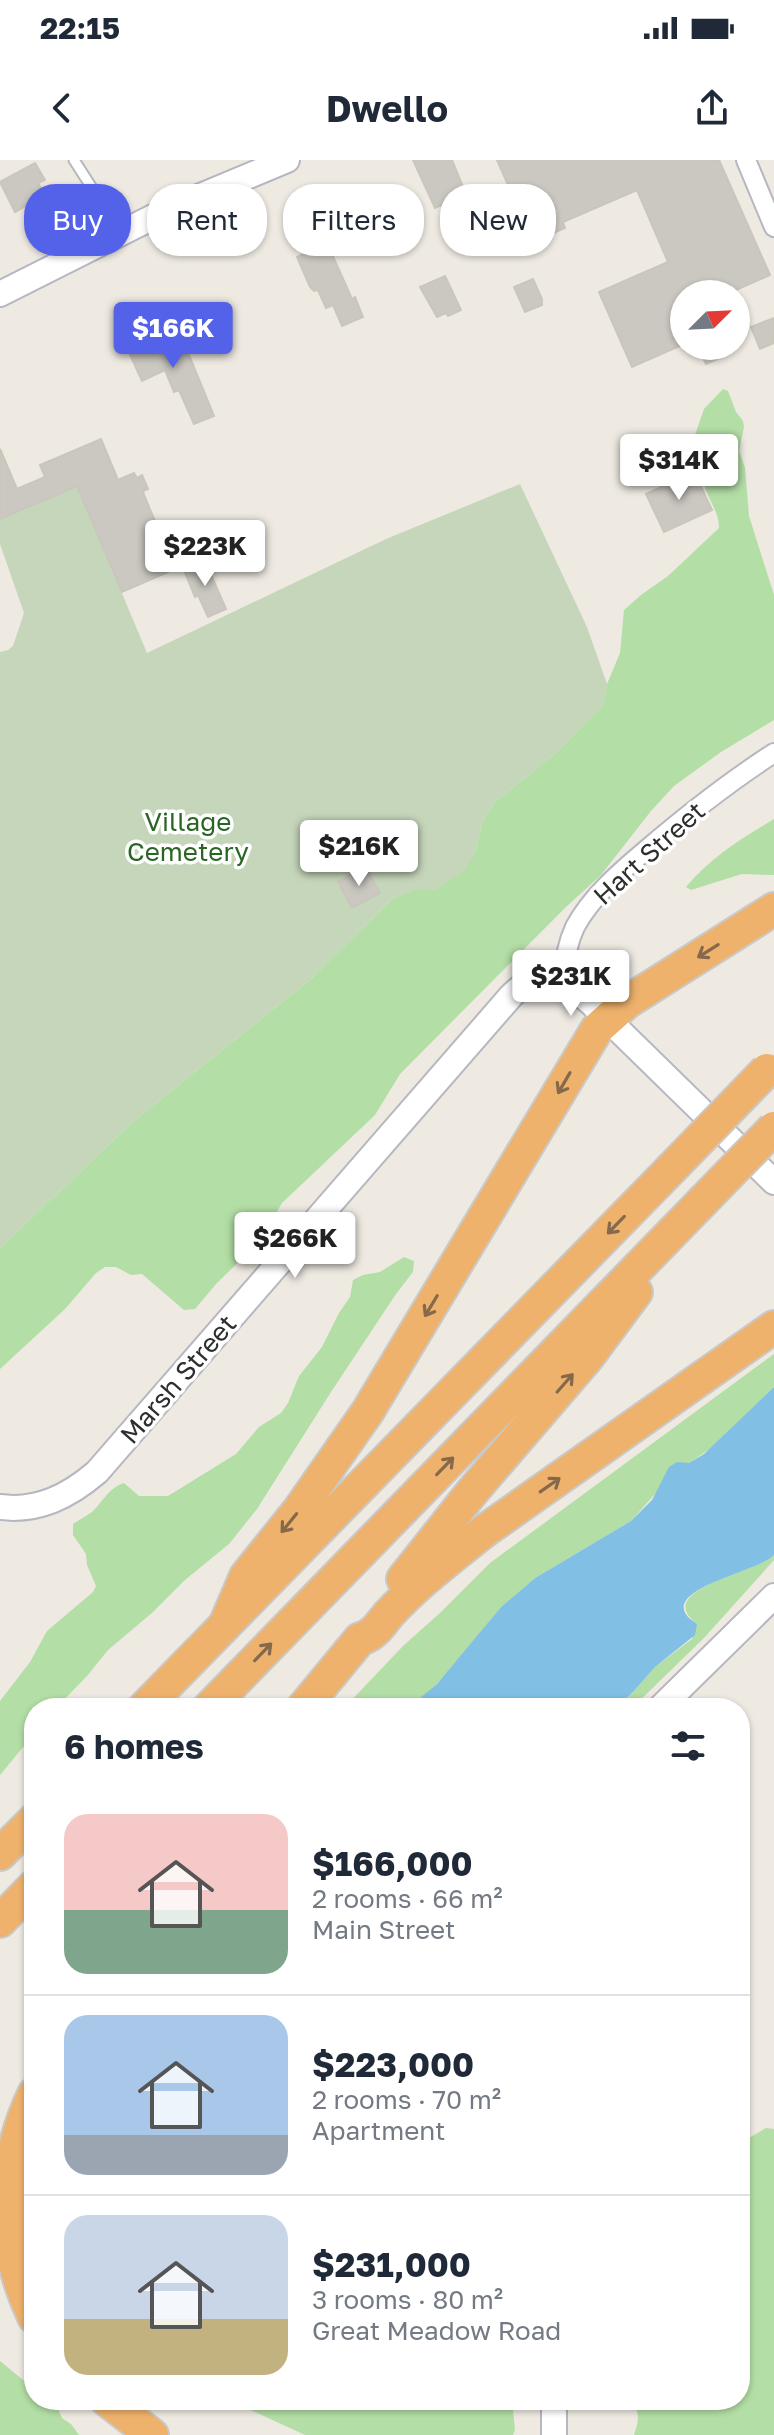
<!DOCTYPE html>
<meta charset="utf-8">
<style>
:root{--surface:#fff;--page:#f2f2f3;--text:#1f2937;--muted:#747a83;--line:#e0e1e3;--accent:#5461e9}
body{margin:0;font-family:"Golos Text",sans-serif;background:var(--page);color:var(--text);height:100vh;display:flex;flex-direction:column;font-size:30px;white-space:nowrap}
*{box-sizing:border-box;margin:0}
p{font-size:26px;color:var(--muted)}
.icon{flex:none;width:44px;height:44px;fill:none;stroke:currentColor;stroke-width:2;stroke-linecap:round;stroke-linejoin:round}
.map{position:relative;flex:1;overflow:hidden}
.drawer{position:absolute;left:24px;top:1538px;width:726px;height:712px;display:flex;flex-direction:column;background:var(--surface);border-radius:32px;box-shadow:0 2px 6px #0004}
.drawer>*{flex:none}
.hud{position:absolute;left:24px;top:24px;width:726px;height:72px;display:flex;gap:16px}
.needle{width:52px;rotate:66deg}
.fabs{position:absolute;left:670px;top:120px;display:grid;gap:16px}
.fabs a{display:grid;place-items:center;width:80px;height:80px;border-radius:50%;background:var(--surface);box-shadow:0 2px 6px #0004;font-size:40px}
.price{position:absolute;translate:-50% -68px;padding:0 18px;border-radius:8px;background:#fff;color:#222;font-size:26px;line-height:52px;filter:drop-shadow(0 2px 4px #0008)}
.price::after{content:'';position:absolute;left:50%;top:48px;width:24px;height:18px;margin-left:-12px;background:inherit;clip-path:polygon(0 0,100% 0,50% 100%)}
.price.current{background:var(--accent);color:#fff}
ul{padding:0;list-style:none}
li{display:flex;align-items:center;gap:24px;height:200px;padding:0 40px}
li+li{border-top:2px solid var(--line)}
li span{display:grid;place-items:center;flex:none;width:224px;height:160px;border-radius:24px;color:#555}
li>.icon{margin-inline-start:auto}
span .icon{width:96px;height:96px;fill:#fffc;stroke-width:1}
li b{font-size:34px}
h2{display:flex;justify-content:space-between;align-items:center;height:96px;padding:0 40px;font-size:34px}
.tag{padding:0 28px;border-radius:32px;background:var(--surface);box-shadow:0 2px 6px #0004;font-size:28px;line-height:72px}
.tag.current{background:var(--accent);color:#fff}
.status{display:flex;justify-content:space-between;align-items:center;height:56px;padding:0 40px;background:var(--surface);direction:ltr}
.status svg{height:22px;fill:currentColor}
header{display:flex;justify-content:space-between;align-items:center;height:104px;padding:0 40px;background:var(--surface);font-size:36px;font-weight:700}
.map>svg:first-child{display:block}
.green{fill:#b3dea5}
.cemetery{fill:#c6d6bb}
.water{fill:#81c0e4}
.building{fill:#cac8c0;stroke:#c9c6bc;stroke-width:2}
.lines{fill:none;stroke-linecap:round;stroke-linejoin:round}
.lane-casing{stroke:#b6b7c0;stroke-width:13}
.street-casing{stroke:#b6b7c0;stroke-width:22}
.secondary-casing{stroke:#b6b7c0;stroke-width:28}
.highway-casing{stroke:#c9c9c9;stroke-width:36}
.lane{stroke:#fff;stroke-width:9}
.street{stroke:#fff;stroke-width:18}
.secondary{stroke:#fff;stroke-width:24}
.highway{stroke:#efb26c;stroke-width:32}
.highway-bridge-casing{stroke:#c9c9c9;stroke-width:36;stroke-linecap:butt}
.highway-bridge{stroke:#efb26c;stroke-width:32}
.oneway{stroke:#85694a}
.labels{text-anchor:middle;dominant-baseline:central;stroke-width:7;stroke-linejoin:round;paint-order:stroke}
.park-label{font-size:26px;fill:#2a6623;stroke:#fff}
.street-label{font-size:26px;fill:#2e2e2e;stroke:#fff}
</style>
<div class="status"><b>22:15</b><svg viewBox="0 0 49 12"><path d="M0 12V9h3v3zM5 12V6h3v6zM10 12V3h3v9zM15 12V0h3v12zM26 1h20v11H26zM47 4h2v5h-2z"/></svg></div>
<header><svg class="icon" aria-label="back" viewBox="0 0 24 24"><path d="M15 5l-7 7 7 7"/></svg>Dwello<svg class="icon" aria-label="share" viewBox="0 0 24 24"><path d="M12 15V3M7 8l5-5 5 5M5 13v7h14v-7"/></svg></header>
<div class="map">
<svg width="774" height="2275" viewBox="0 0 774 2275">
<rect width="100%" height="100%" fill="#eeeae2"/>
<!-- green -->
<g class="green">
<path d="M723 229 728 231 736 252 743 261 744 267 739 291 745 308 749 356 774 435V560L721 592 674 626 651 651 601 715 566 747 400 914 375 955 282 1043 258 1083 216 1124 195 1149 184 1150 142 1114 131 1115 116 1107H105L96 1113 65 1149 0 1209V1088L135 960 311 819 392 739 412 730H435L475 693 483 660 495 642 557 592 603 545 607 524 620 493 624 450 641 435 668 416 719 368C719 353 711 344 706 330 702 315 697 301 691 286L704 249Z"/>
<path d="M774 659V715L742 714 691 730 686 727C711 697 741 679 774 659Z"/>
<path d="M404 1097 414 1101 413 1112 396 1134 331 1232 257 1349 229 1384 185 1420 153 1452 108 1490 87 1516 56 1548H34V1574L0 1615V1541L30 1502 47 1471 93 1432 96 1426 87 1405 86 1394 73 1375V1364C79 1360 86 1356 92 1352 103 1342 108 1328 124 1323L139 1336H168L236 1294 259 1267 281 1253 288 1243 299 1216 322 1187 339 1153 350 1137 353 1120 363 1115 380 1112Z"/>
<polygon points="774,1194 774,1227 770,1231 711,1288 689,1303 655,1334 631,1361 535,1418 501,1447 448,1512 425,1536 408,1548 344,1548 403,1486 441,1452 490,1403"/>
<path d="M774 1395V1400L704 1478 632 1548H616L634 1531 655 1507 692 1479 696 1463C652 1429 759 1412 774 1395Z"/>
<path d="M766 1968 774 1969V2275H634C639 2261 640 2254 632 2240H740V1983Z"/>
<polygon points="0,2201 34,2229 34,2240 54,2240 62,2258 71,2264 79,2275 0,2275"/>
<polygon points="229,2240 512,2240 515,2270 513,2275 305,2275"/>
</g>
<!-- cemetery -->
<polygon class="cemetery" points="80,321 82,338 147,493 386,379 520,324 587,467 607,524 603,545 557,592 495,642 483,660 475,693 464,711 435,730 412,730 392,739 311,819 135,960 0,1088 0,492 8,490 13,486 24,453 0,384 0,359"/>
<!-- water -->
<path class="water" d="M774 1227V1395C759 1411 679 1425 684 1450 686 1457 692 1460 697 1464L695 1475 655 1507 634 1531 616 1548H408L437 1524 501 1447 535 1418 631 1361 652 1340 669 1307 677 1302 689 1303 704 1294Z"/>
<!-- building -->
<g class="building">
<polygon points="413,0 452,0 466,34 435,48"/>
<polygon points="497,0 719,0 770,115 727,134 684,134 684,184 632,207 599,132 668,102 637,30 563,62 565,68 512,91 494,49 515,41"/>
<polygon points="35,3 45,20 38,23 45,35 15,52 0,22"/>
<polygon points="361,25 379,72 359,80 349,58 347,50 349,50 342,32"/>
<polygon points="327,83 352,139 355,137 363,157 342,166 333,145 326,148 318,130 314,131 310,127 297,97"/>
<polygon points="445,116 461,150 448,156 446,153 437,157 420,127"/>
<polygon points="533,119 542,139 542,145 525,152 514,127"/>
<polygon points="774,158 774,183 760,189 751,167"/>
<polygon points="177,166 214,256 194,264 179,230 174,232 165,210 142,221 127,188"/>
<polygon points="697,186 715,186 720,198 706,204"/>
<polygon points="101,279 118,320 134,313 137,318 142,315 148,329 143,331 144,335 175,409 122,432 77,326 0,359 0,289 17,329 45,317 40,305"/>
<polygon points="694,312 712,350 664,372 646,334"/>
<polygon points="205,401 226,449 208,457 198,435 195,437 184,410"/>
<polygon points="366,708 380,733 352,748 338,722"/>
</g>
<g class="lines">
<defs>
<polyline id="lane" points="74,0 92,28 115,75"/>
<g id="street">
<polyline points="746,0 774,67"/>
<path d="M563 821C564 803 567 784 575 767 591 737 620 712 646 690 687 655 729 622 774 593"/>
</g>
<g id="secondary">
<polyline points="0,134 167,50 287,0"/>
<path d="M0 1347C38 1352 69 1336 97 1312L511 836C543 804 562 818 591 843L774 1022"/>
<polyline points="660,1548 774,1436"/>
<polyline points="554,2275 554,2240"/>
</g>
<g id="highway">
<polyline points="403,1419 472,1332 587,1198 636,1132"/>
<polyline points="225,1465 246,1416 299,1350 368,1251 597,869 627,842 774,749"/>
<polyline points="144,1548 670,1010"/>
<polyline points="209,1548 702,1042"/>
<path d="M303 1548 360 1479C373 1476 380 1465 388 1455 416 1424 451 1398 483 1372L774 1167"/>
<polyline points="0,1694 34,1660"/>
<polyline points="0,1761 34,1726"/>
<path d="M34 1934C0 2005 0 2086 34 2157"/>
<polyline points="107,2240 152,2275"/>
</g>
</defs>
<!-- lane casing -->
<use href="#lane" class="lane-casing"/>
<!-- street casing -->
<use href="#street" class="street-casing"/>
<!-- secondary casing -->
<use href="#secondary" class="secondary-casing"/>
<!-- highway casing -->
<use href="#highway" class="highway-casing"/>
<!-- lane -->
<use href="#lane" class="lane"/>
<!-- street -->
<use href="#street" class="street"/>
<!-- secondary -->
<use href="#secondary" class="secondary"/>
<!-- highway -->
<use href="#highway" class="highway"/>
<defs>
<g id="highway-bridge">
<polyline points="670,1010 767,910"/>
<polyline points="702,1042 774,968"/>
</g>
</defs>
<!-- highway-bridge casing -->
<use href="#highway-bridge" class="highway-bridge-casing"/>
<!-- highway-bridge -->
<use href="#highway-bridge" class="highway-bridge"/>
</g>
<!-- one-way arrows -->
<defs><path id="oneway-shaft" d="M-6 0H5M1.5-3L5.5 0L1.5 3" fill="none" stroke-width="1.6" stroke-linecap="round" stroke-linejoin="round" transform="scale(2)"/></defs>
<g class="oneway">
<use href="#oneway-shaft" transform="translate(708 791) rotate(148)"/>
<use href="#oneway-shaft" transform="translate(564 923) rotate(120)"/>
<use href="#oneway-shaft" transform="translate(616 1065) rotate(134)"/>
<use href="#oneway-shaft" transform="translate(431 1146) rotate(121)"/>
<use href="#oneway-shaft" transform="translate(565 1223) rotate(-49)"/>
<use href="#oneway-shaft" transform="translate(445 1306) rotate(-46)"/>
<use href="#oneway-shaft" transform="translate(550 1325) rotate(-35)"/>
<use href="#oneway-shaft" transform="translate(289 1363) rotate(129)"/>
<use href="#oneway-shaft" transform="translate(263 1492) rotate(-46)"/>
</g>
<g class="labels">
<!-- park labels -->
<g class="park-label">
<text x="188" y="661">Village<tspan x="188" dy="30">Cemetery</tspan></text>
</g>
<!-- street labels -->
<g class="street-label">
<text transform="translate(649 693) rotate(-42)">Hart Street</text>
<text transform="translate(178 1219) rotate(-49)">Marsh Street</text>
</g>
</g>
</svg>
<div class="fabs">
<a><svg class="needle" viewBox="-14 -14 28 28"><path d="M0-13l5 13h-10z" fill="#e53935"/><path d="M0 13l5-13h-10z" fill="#747a83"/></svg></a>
</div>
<b class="price current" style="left:173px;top:210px">$166K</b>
<b class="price" style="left:679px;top:342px">$314K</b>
<b class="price" style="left:205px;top:428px">$223K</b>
<b class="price" style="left:359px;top:728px">$216K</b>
<b class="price" style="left:571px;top:858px">$231K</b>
<b class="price" style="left:295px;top:1120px">$266K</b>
<div class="hud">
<a class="tag current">Buy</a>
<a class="tag">Rent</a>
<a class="tag">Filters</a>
<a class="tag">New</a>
</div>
<section class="drawer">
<h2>6 homes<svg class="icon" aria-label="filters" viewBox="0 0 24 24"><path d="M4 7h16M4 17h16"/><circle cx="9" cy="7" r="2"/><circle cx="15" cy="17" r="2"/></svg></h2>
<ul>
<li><span style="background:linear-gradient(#f6c9c9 60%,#7fa58c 0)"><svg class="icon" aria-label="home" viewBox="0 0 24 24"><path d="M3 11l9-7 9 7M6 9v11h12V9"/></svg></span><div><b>$166,000</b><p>2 rooms · 66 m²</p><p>Main Street</p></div></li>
<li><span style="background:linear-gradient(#a9c7e8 75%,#9aa5b1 0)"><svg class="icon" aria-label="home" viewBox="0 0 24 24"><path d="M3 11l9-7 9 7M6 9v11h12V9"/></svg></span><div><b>$223,000</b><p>2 rooms · 70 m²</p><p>Apartment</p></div></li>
<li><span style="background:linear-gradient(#c9d6e8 65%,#c2b280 0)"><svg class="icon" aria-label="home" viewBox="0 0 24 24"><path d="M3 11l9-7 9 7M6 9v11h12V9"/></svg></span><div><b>$231,000</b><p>3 rooms · 80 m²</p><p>Great Meadow Road</p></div></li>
</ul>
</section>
</div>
